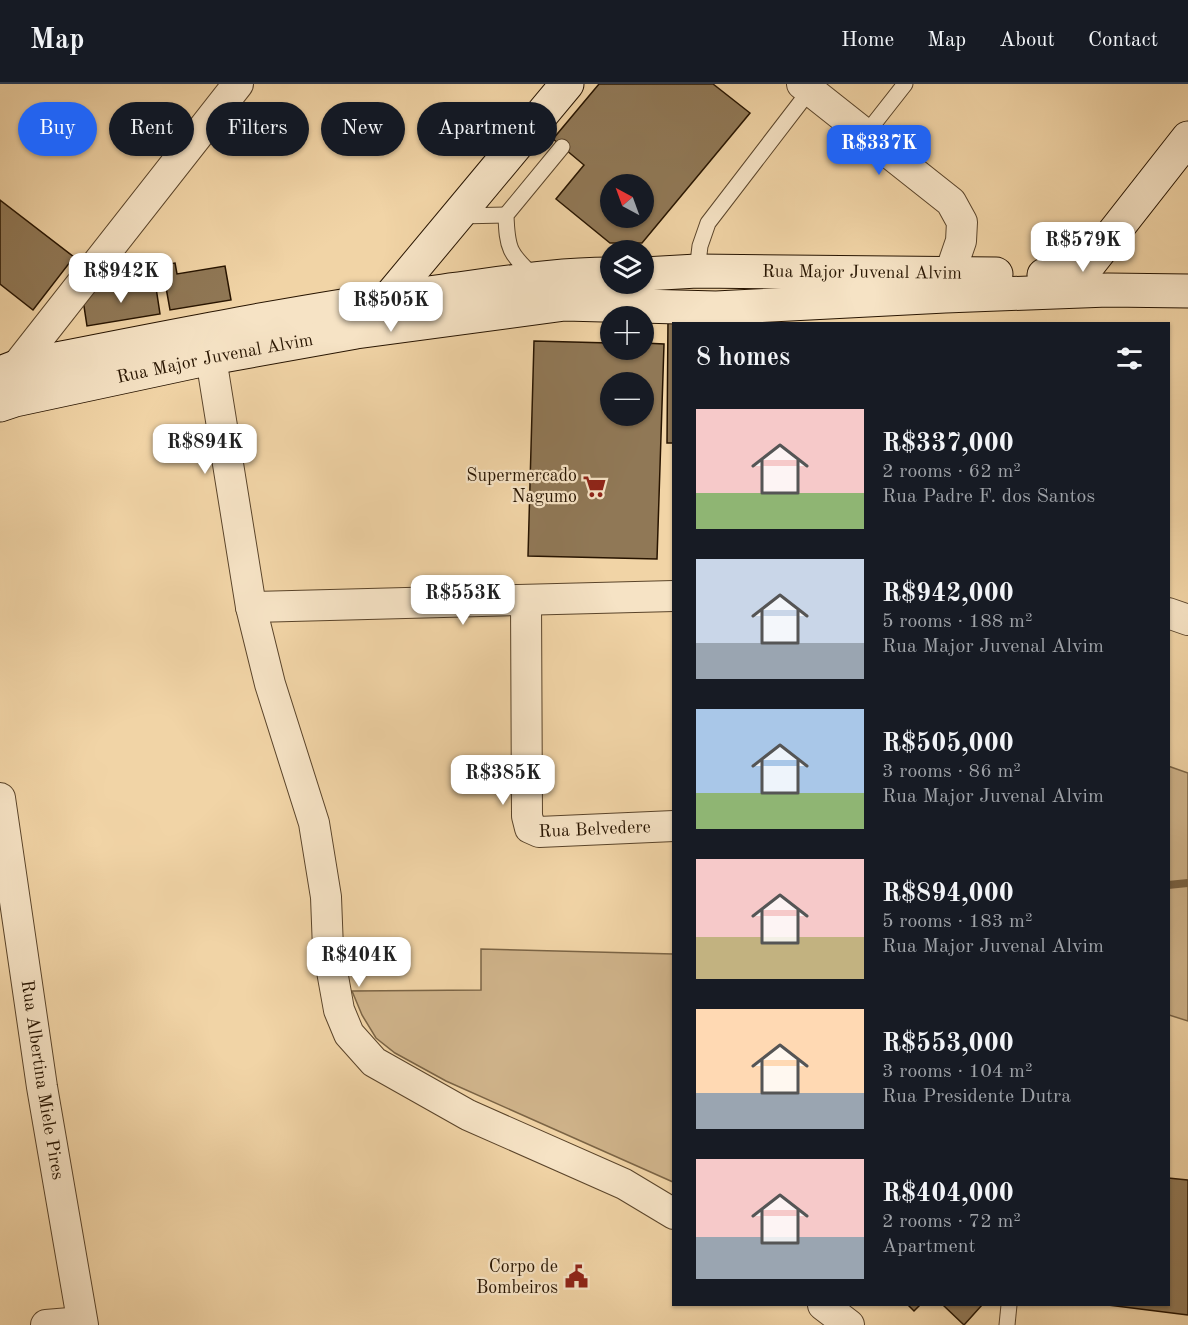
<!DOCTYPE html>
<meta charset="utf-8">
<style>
:root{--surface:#171b24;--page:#20242c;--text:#f1f3f6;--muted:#9ea1a6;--line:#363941;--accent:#2563eb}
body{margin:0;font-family:"Old Standard TT",serif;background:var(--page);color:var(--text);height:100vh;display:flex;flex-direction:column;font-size:22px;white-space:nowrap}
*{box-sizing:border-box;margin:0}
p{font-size:20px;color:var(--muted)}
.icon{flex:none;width:33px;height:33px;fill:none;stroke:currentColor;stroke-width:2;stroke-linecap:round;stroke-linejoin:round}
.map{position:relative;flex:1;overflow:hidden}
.sheet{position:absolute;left:672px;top:238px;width:498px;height:984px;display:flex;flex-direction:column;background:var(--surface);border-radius:0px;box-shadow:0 2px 4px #0004}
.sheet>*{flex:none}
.banner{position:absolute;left:18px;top:18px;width:564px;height:54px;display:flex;gap:12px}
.needle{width:39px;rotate:319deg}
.controls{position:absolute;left:600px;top:90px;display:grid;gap:12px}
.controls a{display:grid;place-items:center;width:54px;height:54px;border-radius:50%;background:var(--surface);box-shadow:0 2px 4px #0004;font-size:30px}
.price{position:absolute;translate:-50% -51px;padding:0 14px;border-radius:12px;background:#fff;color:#222;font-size:20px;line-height:39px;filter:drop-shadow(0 2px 3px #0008)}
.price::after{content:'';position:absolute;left:50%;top:36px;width:18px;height:14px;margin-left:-9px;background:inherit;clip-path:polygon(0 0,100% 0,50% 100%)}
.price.active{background:var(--accent);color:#fff}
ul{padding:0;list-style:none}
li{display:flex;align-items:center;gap:18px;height:150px;padding:0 24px}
li span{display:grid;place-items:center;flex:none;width:168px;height:120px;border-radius:0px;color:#555}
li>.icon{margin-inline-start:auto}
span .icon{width:72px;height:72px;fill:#fffc;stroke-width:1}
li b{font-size:26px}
h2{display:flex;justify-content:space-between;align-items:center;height:72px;padding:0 24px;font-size:26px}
.chip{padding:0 21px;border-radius:27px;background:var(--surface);box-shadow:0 2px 4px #0004;font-size:21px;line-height:54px}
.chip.active{background:var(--accent);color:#fff}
header{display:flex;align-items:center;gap:36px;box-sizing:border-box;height:84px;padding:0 30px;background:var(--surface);border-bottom:2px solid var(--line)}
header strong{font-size:28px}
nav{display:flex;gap:33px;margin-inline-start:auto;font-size:21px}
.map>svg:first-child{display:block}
.green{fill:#cfb38a;stroke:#7b6445;stroke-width:1.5}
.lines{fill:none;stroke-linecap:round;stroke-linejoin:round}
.stream{stroke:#776042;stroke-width:8}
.building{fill:#907856;stroke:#271400;stroke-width:1.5;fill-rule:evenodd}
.service-casing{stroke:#5a442a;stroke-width:17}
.minor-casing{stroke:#5a442a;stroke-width:32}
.secondary-casing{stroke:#271400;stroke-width:35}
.service{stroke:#f6e3c5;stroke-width:15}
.minor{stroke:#f6e3c5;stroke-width:30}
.secondary{stroke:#f6e3c5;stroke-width:33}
.labels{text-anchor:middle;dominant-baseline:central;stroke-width:4.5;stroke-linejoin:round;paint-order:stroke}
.street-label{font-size:18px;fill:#271400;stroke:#f6e3c5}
.poi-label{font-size:18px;fill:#271400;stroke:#f6e3c5;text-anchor:end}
</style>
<header>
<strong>Map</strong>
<nav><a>Home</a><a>Map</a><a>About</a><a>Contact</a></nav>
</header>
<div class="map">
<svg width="1188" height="1241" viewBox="0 0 1188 1241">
<rect width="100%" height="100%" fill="#f1d4a6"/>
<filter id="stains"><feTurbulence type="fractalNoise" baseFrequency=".00333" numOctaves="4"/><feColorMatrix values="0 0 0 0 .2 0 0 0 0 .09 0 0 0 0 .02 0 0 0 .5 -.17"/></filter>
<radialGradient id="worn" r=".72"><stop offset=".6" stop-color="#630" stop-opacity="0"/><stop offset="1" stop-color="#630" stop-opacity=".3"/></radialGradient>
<!-- green -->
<g class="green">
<polygon points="1168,682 1188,689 1188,937 1169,931"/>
<polygon points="481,865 673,870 673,1098 446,997 395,969 376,954 362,931 352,907 481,906"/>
</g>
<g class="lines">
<!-- stream -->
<polyline class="stream" points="1168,801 1188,799"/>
</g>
<!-- building -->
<g class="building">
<path d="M599 0H713L750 29 642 159H610L556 115 584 81 553 55ZM610 100H644V134H610Z"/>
<polygon points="0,116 74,173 33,226 0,200"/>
<polygon points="175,179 177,190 225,182 231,216 170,226 162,181"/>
<polygon points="155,197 160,230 87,242 82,209"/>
<polygon points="668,235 683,235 689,240 674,240 674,359 667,359"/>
<path d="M534 257 610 259V266H644V259L664 260 657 475 528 472ZM610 298H644V332H610Z"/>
<polygon points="1168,1094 1188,1096 1188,1231 1108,1221 1168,1221"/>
<polygon points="908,1221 920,1221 914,1227"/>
<polygon points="943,1221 982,1221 964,1241"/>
</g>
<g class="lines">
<defs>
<g id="service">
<polyline points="865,51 905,0"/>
<polyline points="458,132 506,131"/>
<polyline points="697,187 700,162 708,139 810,6"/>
<path d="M535 193C509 170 507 164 506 131L562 63"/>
<polyline points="1007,1241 1009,1221"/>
</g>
<g id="minor">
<polyline points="802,0 951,118 962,138 961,157 950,189 945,212"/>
<polyline points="200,254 211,274 251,523 270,600 314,739 326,813 328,865 339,926 349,950 374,978 468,1031 624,1100 674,1130"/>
<polyline points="16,283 238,0"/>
<path id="s1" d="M526 516 527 732 530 744 539 748 674 742"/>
<polyline points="251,523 674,512"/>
<polyline points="1168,529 1188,536"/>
<path id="s2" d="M0 714 42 1003 83 1241"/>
<polyline points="823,1221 849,1241"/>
<polyline points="46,1241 82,1238"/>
</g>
<g id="secondary">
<path id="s3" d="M644 190 697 187 996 190"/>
<path d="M1044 191C1060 192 1072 193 1086 184L1188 54"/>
<polyline points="383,221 567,0"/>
<path d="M0 289 16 283C158 255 300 226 443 207 499 200 554 190 610 190"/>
<path id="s4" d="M0 321 15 316 211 274 356 248 565 220 716 224 945 212 1108 206 1188 207"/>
</g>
</defs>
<!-- service casing -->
<use href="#service" class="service-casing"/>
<!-- minor casing -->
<use href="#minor" class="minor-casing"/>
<!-- secondary casing -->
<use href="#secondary" class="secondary-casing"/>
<!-- service -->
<use href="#service" class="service"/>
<!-- minor -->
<use href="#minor" class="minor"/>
<!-- secondary -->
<use href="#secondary" class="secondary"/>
</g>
<!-- icons -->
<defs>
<symbol id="supermarket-bare" viewBox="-9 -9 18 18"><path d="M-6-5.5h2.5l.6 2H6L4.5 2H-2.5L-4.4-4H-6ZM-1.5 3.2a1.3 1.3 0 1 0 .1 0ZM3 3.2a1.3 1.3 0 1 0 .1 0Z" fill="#8f2418" stroke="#f6e3c5" stroke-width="2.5" paint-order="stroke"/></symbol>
<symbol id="civic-bare" viewBox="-9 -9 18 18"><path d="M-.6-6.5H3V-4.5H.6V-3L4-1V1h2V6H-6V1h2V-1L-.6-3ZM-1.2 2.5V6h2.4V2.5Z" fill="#8f2418" stroke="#f6e3c5" stroke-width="2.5" paint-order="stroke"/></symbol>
</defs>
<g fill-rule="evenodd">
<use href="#supermarket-bare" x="578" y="386" width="33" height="33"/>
<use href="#civic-bare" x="560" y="1176" width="33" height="33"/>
</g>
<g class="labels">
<!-- street labels -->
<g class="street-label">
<text stroke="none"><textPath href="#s3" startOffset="218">Rua Major Juvenal Alvim</textPath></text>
<text stroke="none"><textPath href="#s4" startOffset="220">Rua Major Juvenal Alvim</textPath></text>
<text stroke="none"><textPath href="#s1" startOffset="294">Rua Belvedere</textPath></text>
<text stroke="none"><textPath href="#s2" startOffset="285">Rua Albertina Miele Pires</textPath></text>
</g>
<!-- poi labels -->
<g class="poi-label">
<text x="577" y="392">Supermercado<tspan x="577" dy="21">Nagumo</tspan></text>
<text x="558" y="1183">Corpo de<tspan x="558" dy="21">Bombeiros</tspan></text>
</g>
</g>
<rect width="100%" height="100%" filter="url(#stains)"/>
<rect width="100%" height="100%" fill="url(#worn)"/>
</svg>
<div class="controls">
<a><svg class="needle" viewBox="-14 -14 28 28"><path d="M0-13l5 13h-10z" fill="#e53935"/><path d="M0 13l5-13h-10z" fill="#9ea1a6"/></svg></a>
<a><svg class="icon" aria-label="layers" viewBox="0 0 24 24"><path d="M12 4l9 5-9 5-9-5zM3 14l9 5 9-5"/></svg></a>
<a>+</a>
<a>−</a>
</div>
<b class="price active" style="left:879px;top:92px">R$337K</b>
<b class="price" style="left:1083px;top:189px">R$579K</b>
<b class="price" style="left:121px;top:220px">R$942K</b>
<b class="price" style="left:391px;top:249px">R$505K</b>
<b class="price" style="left:205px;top:391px">R$894K</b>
<b class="price" style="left:463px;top:542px">R$553K</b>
<b class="price" style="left:503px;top:722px">R$385K</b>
<b class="price" style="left:359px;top:904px">R$404K</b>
<div class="banner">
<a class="chip active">Buy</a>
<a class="chip">Rent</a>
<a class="chip">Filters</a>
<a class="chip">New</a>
<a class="chip">Apartment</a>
</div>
<section class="sheet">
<h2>8 homes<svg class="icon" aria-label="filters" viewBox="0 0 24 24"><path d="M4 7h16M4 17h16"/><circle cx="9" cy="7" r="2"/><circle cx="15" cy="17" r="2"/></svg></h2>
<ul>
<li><span style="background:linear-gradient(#f6c9c9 70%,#8fb573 0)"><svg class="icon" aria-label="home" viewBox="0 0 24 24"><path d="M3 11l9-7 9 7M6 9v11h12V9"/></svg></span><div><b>R$337,000</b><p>2 rooms · 62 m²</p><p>Rua Padre F. dos Santos</p></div></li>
<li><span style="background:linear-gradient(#c9d6e8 70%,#9aa5b1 0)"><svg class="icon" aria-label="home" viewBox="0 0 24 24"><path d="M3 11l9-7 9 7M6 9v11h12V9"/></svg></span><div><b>R$942,000</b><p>5 rooms · 188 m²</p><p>Rua Major Juvenal Alvim</p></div></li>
<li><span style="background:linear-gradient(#a9c7e8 70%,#8fb573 0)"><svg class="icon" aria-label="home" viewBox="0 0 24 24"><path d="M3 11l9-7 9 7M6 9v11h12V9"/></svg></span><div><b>R$505,000</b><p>3 rooms · 86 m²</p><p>Rua Major Juvenal Alvim</p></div></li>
<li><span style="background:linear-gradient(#f6c9c9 65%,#c2b280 0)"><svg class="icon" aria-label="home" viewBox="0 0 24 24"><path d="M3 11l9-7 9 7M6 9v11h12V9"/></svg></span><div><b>R$894,000</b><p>5 rooms · 183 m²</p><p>Rua Major Juvenal Alvim</p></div></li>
<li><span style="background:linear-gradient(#ffd9b3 70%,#9aa5b1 0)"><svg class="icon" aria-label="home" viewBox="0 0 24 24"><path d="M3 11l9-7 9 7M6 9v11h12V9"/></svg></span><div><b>R$553,000</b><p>3 rooms · 104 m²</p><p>Rua Presidente Dutra</p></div></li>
<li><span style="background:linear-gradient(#f6c9c9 65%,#9aa5b1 0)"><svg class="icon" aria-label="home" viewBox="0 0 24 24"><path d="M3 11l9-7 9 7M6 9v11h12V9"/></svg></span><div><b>R$404,000</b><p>2 rooms · 72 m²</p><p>Apartment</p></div></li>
</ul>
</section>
</div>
